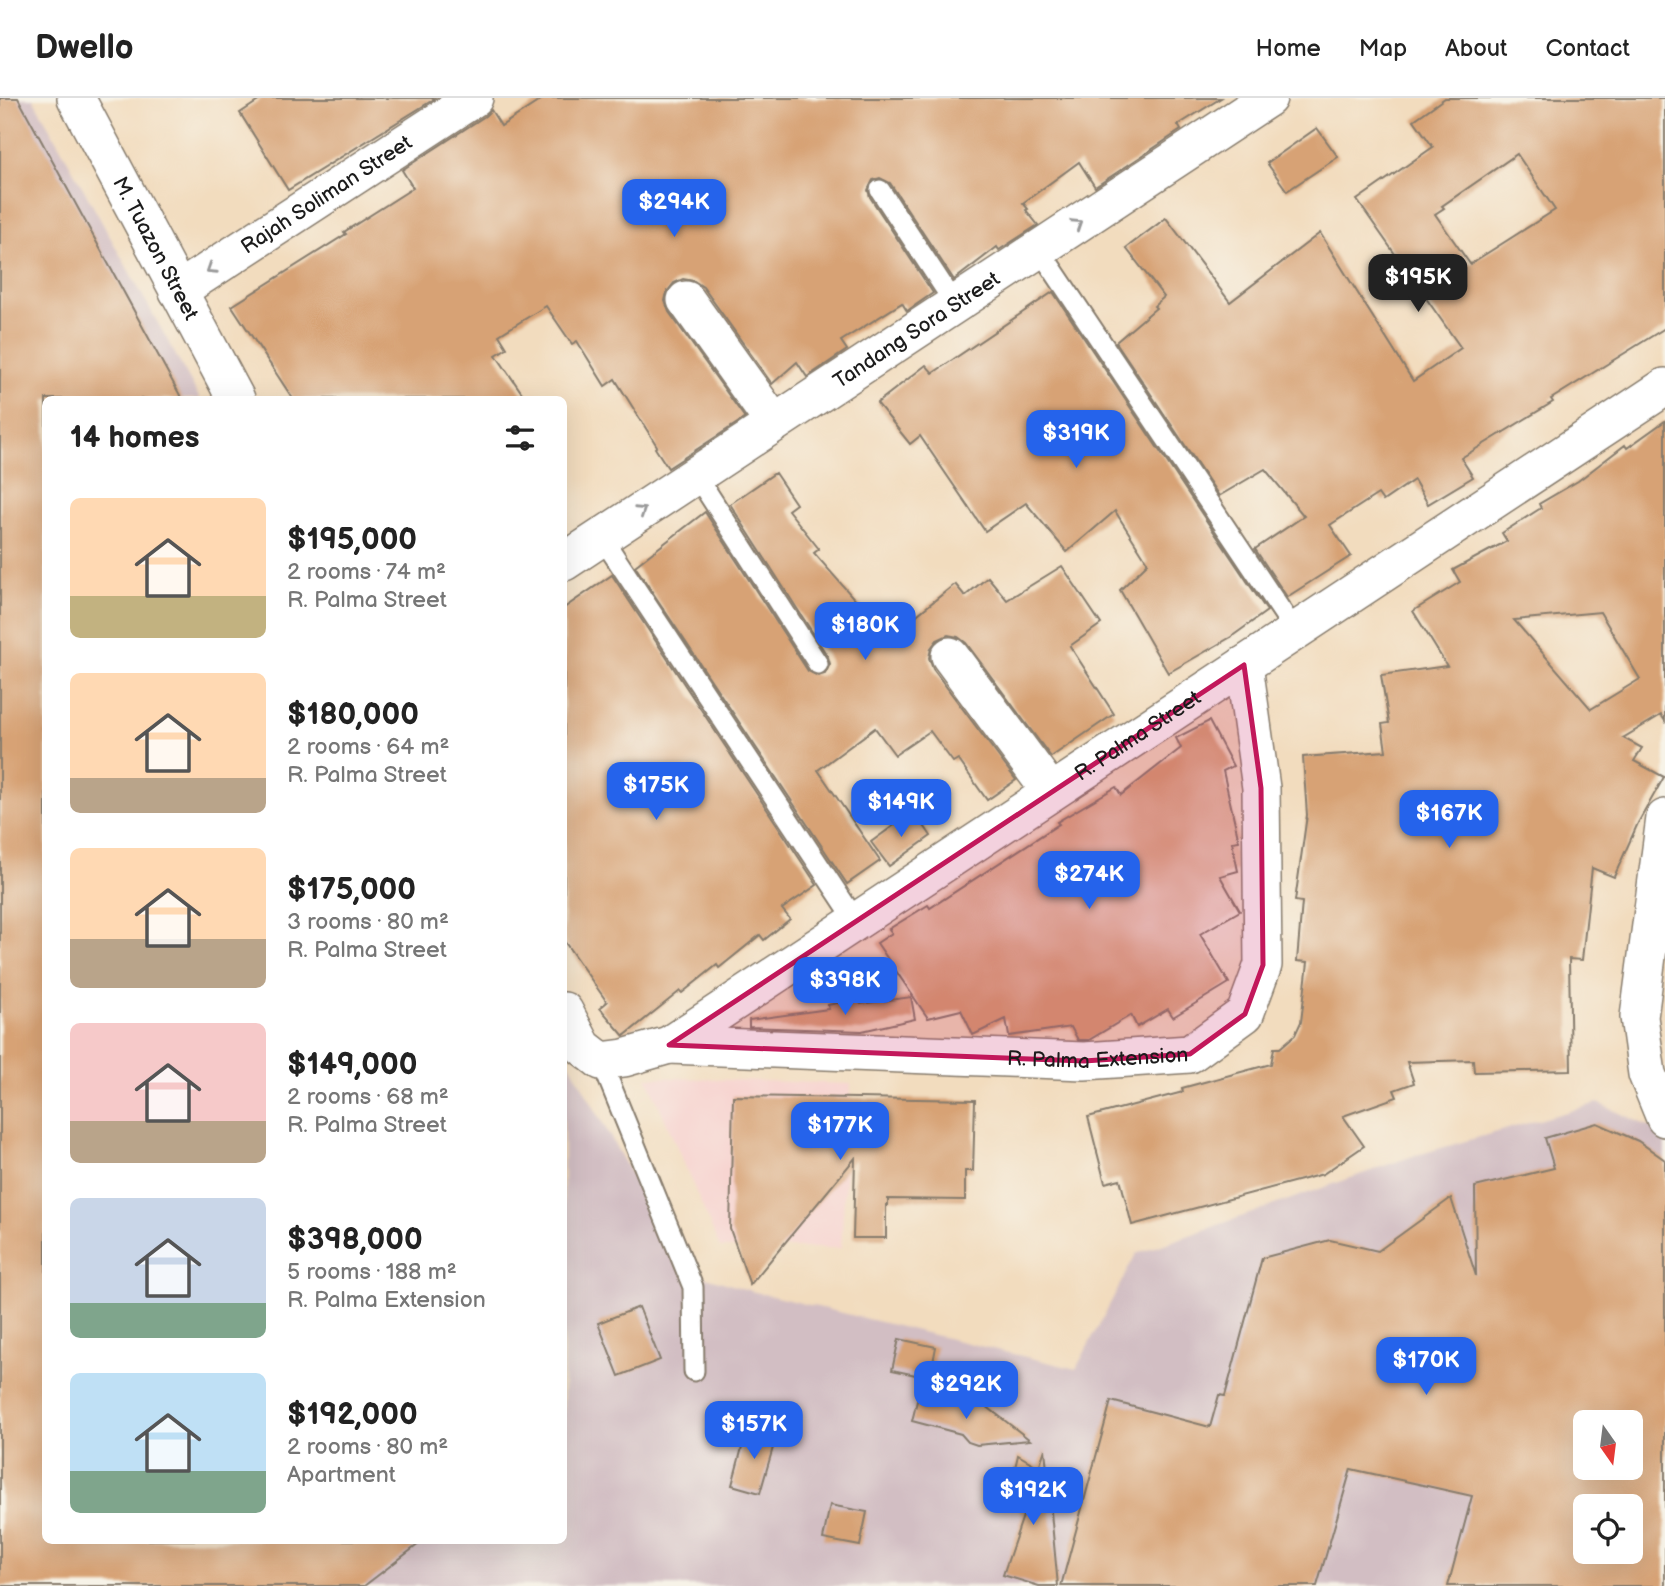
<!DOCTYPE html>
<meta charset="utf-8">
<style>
:root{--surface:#fff;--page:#f6f6f6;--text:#222;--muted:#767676;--line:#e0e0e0;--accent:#2563eb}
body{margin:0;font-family:"Balsamiq Sans",sans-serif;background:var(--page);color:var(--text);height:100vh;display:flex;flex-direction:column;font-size:26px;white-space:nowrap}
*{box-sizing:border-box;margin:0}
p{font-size:23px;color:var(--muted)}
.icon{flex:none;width:38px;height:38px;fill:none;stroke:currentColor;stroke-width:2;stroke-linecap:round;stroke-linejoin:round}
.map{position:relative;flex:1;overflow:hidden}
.panel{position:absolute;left:42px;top:298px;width:525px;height:1148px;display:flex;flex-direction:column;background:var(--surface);border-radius:10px;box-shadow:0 7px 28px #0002}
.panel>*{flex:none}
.needle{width:46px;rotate:166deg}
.fabs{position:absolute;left:1573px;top:1312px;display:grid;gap:14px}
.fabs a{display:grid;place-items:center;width:70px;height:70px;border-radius:10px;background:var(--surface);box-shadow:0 7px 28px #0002;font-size:35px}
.price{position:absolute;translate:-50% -60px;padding:0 16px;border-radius:14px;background:var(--accent);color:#fff;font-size:23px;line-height:46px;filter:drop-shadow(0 2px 4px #0008)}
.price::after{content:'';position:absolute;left:50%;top:42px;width:21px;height:16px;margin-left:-10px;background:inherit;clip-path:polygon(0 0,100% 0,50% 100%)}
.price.selected{background:#222;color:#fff}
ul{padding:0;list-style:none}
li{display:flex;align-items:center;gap:21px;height:175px;padding:0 28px}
li span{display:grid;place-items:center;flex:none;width:196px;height:140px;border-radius:10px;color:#555}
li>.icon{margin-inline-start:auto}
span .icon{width:84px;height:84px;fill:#fffc;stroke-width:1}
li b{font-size:30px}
h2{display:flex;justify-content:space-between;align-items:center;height:84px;padding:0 28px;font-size:30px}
header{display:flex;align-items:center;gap:42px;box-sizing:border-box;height:98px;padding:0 35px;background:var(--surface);border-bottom:2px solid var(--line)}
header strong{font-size:33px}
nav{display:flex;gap:38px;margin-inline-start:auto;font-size:24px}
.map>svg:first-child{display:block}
.built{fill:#f7d0cd}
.industrial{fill:#d2bec3;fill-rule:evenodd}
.building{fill:#d7a274;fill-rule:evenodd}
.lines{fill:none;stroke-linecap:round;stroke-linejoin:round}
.service-casing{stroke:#877c6d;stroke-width:23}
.minor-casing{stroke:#877c6d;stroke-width:40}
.service{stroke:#fff;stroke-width:19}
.minor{stroke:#fff;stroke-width:37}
.oneway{stroke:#999}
.marked{fill:#c2185b;fill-opacity:0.2;stroke:#c2185b;stroke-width:5;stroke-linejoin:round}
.labels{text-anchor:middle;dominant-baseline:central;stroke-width:5;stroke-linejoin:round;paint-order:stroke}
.street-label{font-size:21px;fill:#1c1c1c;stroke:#f7f3e8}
</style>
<header>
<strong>Dwello</strong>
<nav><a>Home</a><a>Map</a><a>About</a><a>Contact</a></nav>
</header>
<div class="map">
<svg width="1665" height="1488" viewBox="0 0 1665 1488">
<rect width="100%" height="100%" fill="#f7f3e8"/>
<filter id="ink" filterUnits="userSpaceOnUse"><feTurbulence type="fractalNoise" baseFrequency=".0143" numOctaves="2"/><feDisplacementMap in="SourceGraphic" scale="14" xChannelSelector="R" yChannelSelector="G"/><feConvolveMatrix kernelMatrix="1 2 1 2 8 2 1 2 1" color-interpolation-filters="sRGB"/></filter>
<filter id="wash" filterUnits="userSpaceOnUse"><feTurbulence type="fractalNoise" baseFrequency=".00686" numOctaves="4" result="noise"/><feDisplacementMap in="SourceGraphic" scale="28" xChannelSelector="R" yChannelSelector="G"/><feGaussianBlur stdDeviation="1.57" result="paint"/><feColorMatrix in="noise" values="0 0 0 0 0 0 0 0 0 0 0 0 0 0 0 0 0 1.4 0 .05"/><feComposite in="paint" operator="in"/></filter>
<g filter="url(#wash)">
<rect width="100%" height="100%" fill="#f2dcbe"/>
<!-- built -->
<polygon class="built" points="647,979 851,986 841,1150 720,1150"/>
<!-- industrial -->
<path class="industrial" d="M0 0H33L200 301H46V1442H564V955L684 1172 751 1193 1076 1271 1136 1156 1410 1059 1598 1005 1665 1036V1488H0ZM1586 1325H1631V1370H1586ZM1586 1409H1631V1454H1586Z"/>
<g id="blocks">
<!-- building -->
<g class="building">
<polygon points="0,0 18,0 182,301 46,301 46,1442 424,1442 364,1488 0,1488"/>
<polygon points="263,0 436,0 288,92 240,15"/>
<polygon points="544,0 1221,0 1178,27 1181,32 1095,89 1079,64 1023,105 1028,111 1026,112 1038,127 999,152 997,149 954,182 890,85 880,80 873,82 868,92 870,99 933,195 907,213 902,205 841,243 847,252 807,279 797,264 772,286 703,189 694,183 683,181 674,185 667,194 665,203 669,214 745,320 668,370 655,350 657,348 615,281 605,288 577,243 572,246 546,208 499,237 507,250 496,257 526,301 293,301 232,208 346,136 344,134 413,90 402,72 485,18 491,12 501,28"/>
<path d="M1445 0H1665V230L1551 301 1553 304 1461 360 1473 379 1428 406 1414 382 1383 403 1378 396 1330 427 1351 458 1287 499 1255 451 1304 418 1265 371 1219 398 1116 244 1156 210 1154 208 1164 199 1126 150 1166 120 1230 204 1320 135 1413 283 1461 250 1357 102 1433 49 1414 22ZM1517 56 1555 112 1470 166 1435 116 1444 110 1442 108Z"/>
<polygon points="1317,30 1338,59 1287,93 1267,65"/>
<polygon points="1053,194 1267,513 1231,539 1168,575 1120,492 1148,465 1115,413 1067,454 1026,405 985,433 920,338 910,346 877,305 926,267 933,275"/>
<path d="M1665 323V623L1661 617 1623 640 1642 650 1634 663 1664 679 1638 725 1614 779 1592 770 1582 862 1569 861 1571 972 1474 974 1473 962 1407 964 1414 985 1394 992 1397 999 1343 1018 1364 1048 1323 1076 1132 1127 1120 1081 1105 1085 1088 1019 1183 994 1182 990 1271 966 1274 950H1280L1295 937 1301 924 1308 864 1297 863 1302 804 1295 803 1307 717 1303 659 1386 653 1382 626 1389 625 1381 577 1447 568 1413 513 1460 484 1453 472 1507 443 1502 435 1541 410 1539 406 1578 383 1625 347 1627 350ZM1600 514 1640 581 1591 611 1514 522Z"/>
<polygon points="775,375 796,406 788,412 819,451 814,455 878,528 904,508 913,520 955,486 965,498 988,479 1007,502 1062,468 1101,526 1070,548 1114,616 1051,659 966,545 958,539 948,537 937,542 931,550 929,560 933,571 1016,682 987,702 958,661 953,664 930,633 895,657 875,630 818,672 880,763 847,786 635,468 705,414 808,573 818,578 825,576 830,566 828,559 730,406"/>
<polygon points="612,477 817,787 782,811 790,821 764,842 760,837 719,870 717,867 682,895 680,893 624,938 600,910 607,904 564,843 564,510"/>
<polygon points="1209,623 1233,668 1223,673 1239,743 1232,744 1238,773 1220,778 1240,813 1200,836 1229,885 1173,919 1168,911 1137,929 1131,917 1089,942 1078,942 1071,929 1009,938 1006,921 973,937 961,912 928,920 877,845 892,835 889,831 928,807 930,810 1059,726 1057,724 1116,689 1121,697 1181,650 1176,640"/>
<polygon points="914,713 931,738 889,768 871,744"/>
<polygon points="911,899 915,921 862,933 749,929 749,922 829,911 828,907 856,901 861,906"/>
<polygon points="733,998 975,1002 973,1073 965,1073 965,1102 888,1101 888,1107 886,1107 886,1140 853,1140 855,1060 750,1187 730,1131"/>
<path d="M1597 1025 1638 1043 1665 1062V1488H1448L1472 1398 1351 1371 1317 1488H1061L1111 1303 1210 1329 1219 1297 1225 1298 1262 1160 1330 1142 1378 1153 1451 1100 1476 1178 1475 1089 1554 1070 1545 1040ZM1586 1325H1631V1370H1586ZM1586 1409H1631V1454H1586Z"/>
<polygon points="639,1209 660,1262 619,1278 598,1225"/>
<polygon points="899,1241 936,1249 930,1280 892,1272"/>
<polygon points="919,1295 964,1308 986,1308 1030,1342 977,1347 968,1344 961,1336 912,1323"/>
<polygon points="747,1331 776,1339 760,1395 732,1387"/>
<polygon points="1045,1351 1056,1467 1058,1488 1039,1488 1003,1477 1023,1418 1011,1401 1010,1391 1018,1357 1039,1369"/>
<polygon points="830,1407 867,1414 860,1448 823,1441"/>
</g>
</g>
</g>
<g filter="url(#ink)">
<use href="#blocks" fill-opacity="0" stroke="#877c6d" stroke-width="2"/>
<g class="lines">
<defs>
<g id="service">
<polyline points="880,92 955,206"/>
<polyline points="1039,151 1295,533"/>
<polyline points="696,377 818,566"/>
<polyline points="601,438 856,823"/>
<polyline points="601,963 693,1189 694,1273"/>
</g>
<g id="minor">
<path id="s1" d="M76 0 236 301"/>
<path id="s2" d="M178 193 474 0"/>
<polyline points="686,202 774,325"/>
<path id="s3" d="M564 464 1268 0"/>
<polyline points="950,558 1051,694"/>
<polyline points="1665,720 1639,919 1647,976 1665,1020"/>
<path id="s4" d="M564 913 583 949 601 963 624 960 669 947 1665 289"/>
<path id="s5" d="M669 947 1084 963 1190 956 1245 916 1263 867 1261 690 1244 567"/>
</g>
</defs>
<!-- service casing -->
<use href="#service" class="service-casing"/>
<!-- minor casing -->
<use href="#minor" class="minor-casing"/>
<!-- service -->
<use href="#service" class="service"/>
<!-- minor -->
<use href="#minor" class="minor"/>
</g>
<!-- one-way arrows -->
<defs><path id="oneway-chevron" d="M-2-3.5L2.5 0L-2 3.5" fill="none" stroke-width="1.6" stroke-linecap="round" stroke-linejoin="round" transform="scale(1.75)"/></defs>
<g class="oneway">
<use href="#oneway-chevron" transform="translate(1077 126) rotate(-33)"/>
<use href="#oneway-chevron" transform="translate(211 171) rotate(147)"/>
<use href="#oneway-chevron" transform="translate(641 413) rotate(-33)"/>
</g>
</g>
<!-- marked area -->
<path class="marked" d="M1244 567 1261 690 1263 867 1245 916 1190 956 1084 963 669 947Z"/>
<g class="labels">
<!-- street labels -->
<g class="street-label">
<text stroke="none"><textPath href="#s2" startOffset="177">Rajah Soliman Street</textPath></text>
<text stroke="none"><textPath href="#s1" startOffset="170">M. Tuazon Street</textPath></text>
<text stroke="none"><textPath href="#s3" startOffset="422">Tandang Sora Street</textPath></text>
<text stroke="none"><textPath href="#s4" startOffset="695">R. Palma Street</textPath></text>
<text stroke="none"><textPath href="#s5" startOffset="429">R. Palma Extension</textPath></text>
</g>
</g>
</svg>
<div class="fabs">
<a><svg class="needle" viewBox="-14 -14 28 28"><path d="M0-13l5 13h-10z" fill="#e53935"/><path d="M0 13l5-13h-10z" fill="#767676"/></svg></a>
<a><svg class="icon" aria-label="locate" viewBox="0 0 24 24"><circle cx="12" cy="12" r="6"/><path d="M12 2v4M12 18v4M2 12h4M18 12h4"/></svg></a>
</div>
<b class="price" style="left:674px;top:141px">$294K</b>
<b class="price selected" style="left:1418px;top:216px">$195K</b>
<b class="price" style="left:1076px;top:372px">$319K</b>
<b class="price" style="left:865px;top:564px">$180K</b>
<b class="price" style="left:656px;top:724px">$175K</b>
<b class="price" style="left:901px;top:741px">$149K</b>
<b class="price" style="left:1449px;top:752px">$167K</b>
<b class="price" style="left:1089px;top:813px">$274K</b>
<b class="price" style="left:845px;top:919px">$398K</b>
<b class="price" style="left:840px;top:1064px">$177K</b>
<b class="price" style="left:1426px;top:1299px">$170K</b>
<b class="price" style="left:966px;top:1323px">$292K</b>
<b class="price" style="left:754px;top:1363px">$157K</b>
<b class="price" style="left:1033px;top:1429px">$192K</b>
<section class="panel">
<h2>14 homes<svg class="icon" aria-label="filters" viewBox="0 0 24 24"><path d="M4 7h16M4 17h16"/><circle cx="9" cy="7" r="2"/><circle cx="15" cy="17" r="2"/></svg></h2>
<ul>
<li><span style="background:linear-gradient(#ffd9b3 70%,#c2b280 0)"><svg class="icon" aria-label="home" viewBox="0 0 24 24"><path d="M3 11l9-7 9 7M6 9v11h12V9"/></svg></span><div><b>$195,000</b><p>2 rooms · 74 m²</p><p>R. Palma Street</p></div></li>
<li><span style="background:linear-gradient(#ffd9b3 75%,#b9a48a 0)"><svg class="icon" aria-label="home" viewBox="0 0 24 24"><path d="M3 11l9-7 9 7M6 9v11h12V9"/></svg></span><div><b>$180,000</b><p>2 rooms · 64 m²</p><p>R. Palma Street</p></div></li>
<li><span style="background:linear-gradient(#ffd9b3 65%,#b9a48a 0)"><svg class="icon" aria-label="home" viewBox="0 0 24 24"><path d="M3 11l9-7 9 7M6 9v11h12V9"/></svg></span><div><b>$175,000</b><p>3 rooms · 80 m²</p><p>R. Palma Street</p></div></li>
<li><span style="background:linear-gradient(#f6c9c9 70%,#b9a48a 0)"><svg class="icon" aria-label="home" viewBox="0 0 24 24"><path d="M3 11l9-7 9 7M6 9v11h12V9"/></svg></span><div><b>$149,000</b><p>2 rooms · 68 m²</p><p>R. Palma Street</p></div></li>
<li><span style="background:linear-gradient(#c9d6e8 75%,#7fa58c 0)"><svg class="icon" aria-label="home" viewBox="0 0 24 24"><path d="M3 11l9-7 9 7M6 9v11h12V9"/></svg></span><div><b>$398,000</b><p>5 rooms · 188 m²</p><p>R. Palma Extension</p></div></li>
<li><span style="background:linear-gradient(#bfe0f5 70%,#7fa58c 0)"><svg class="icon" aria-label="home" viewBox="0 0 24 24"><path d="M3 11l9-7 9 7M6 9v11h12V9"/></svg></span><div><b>$192,000</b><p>2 rooms · 80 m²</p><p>Apartment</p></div></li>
</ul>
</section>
</div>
